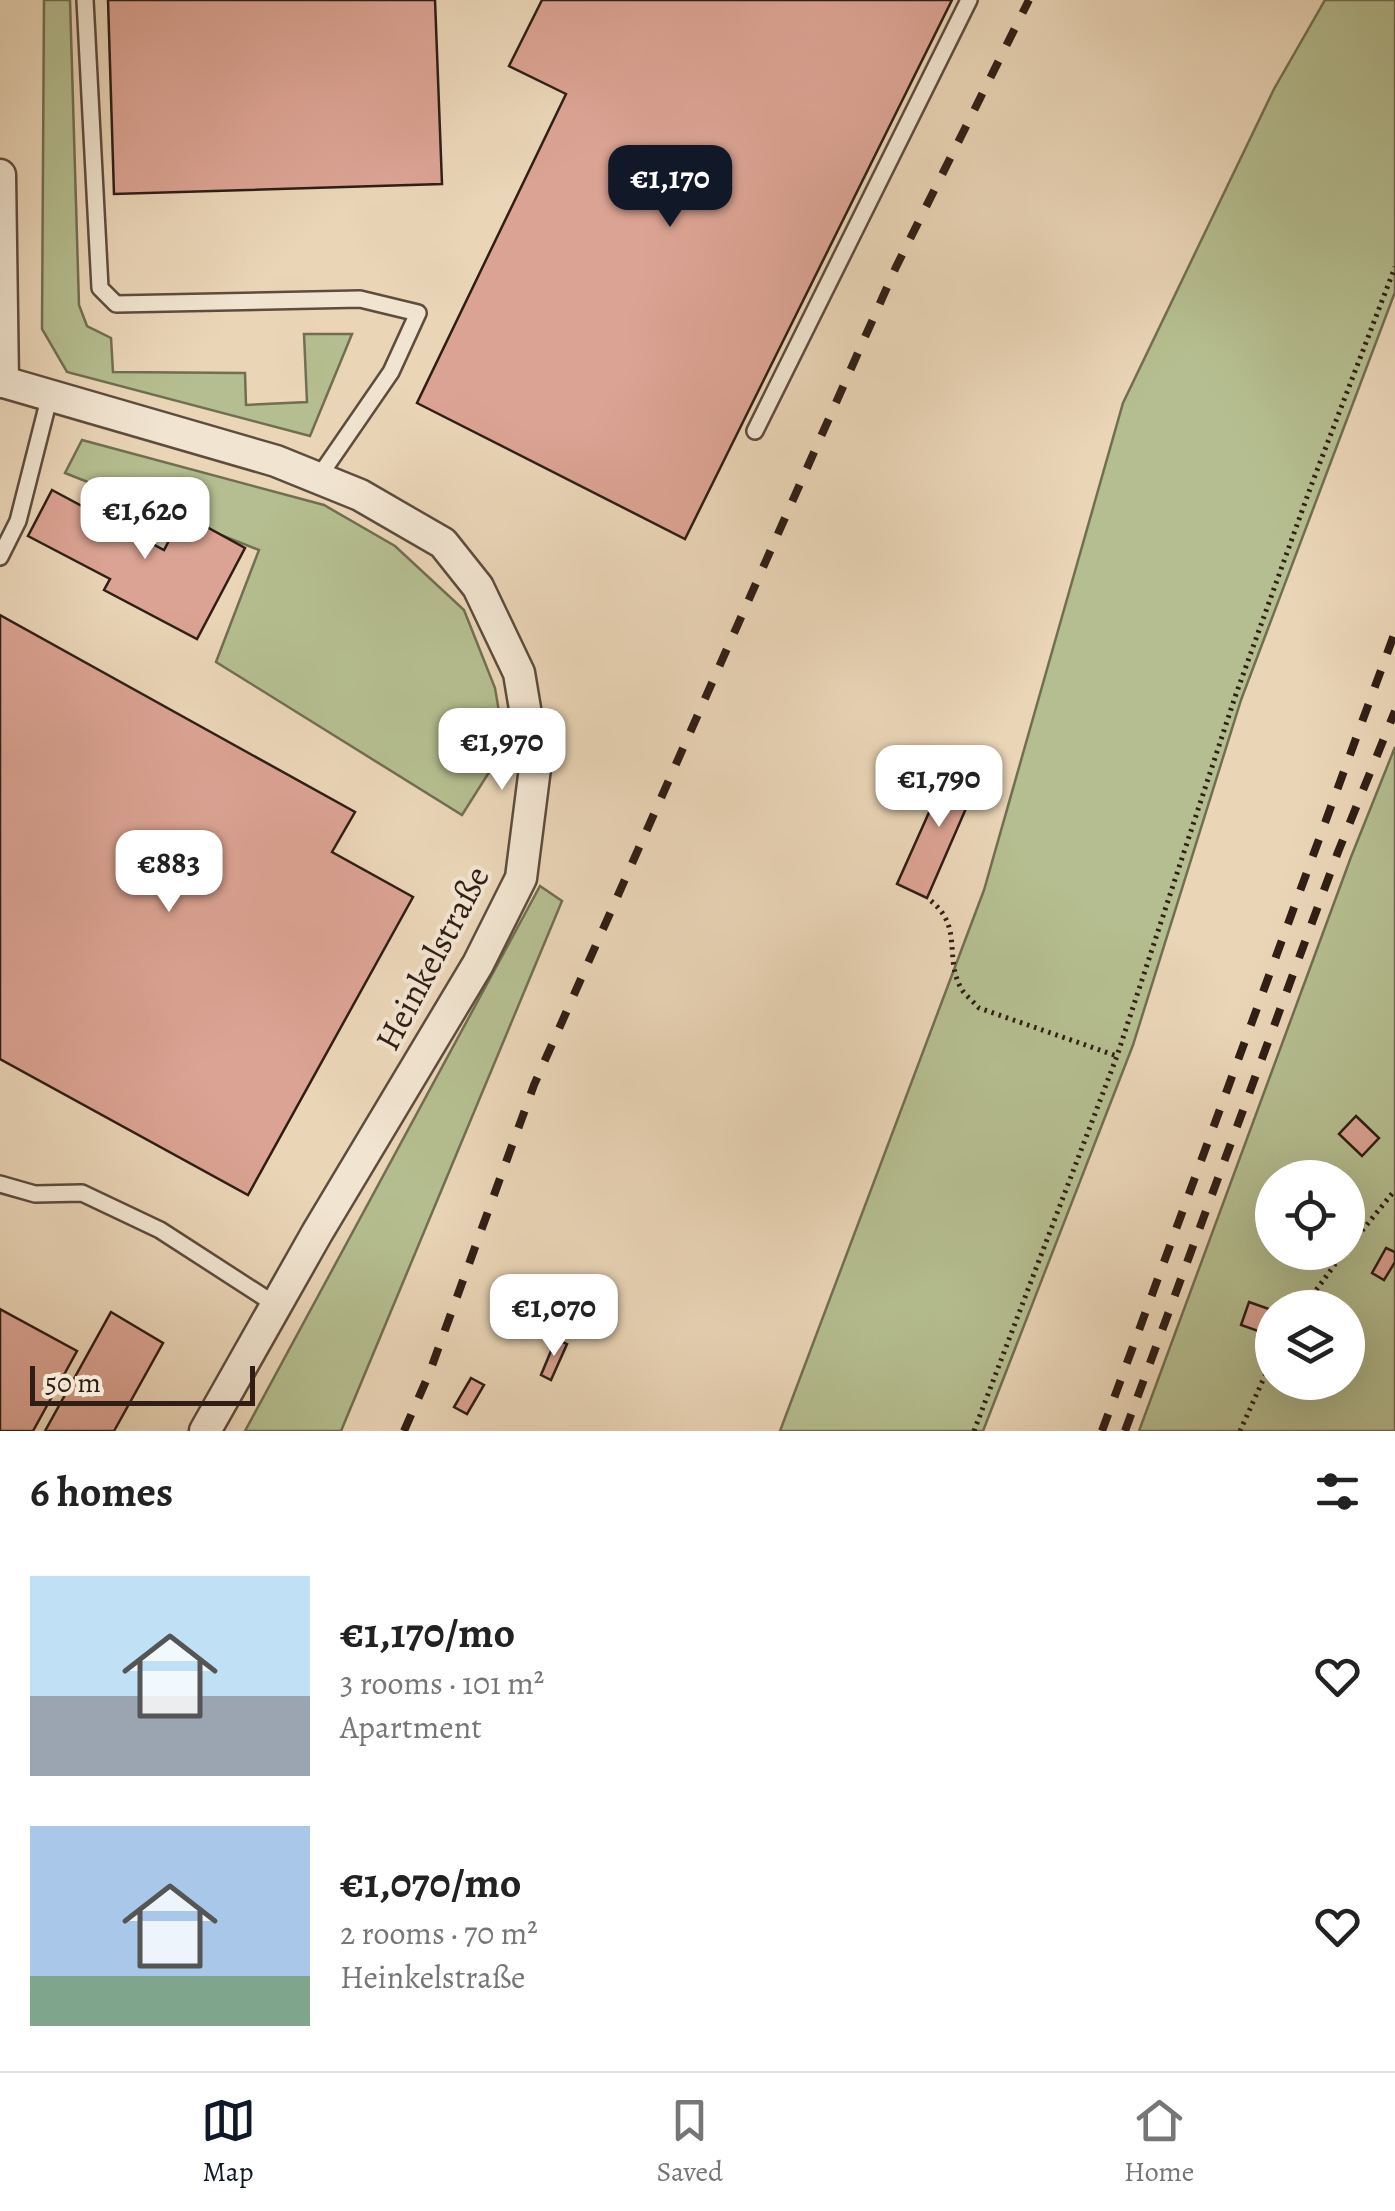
<!DOCTYPE html>
<meta charset="utf-8">
<style>
:root{--surface:#fff;--page:#f2f2f2;--text:#222;--muted:#767676;--line:#e0e0e0;--accent:#111827}
body{margin:0;font-family:Alegreya,serif;background:var(--page);color:var(--text);height:100vh;display:flex;flex-direction:column;font-size:38px;white-space:nowrap}
*{box-sizing:border-box;margin:0}
p{font-size:32px;color:var(--muted)}
.icon{flex:none;width:55px;height:55px;fill:none;stroke:currentColor;stroke-width:2;stroke-linecap:round;stroke-linejoin:round}
.map{position:relative;height:1431px;overflow:hidden}
.side{display:flex;flex-direction:column;background:var(--surface);flex:1}
.side>*{flex:none}
.controls{position:absolute;left:1255px;top:1160px;display:grid;gap:20px}
.controls a{display:grid;place-items:center;width:110px;height:110px;border-radius:50%;background:var(--surface);box-shadow:0 10px 40px #0002;font-size:50px}
.scale{position:absolute;left:30px;bottom:25px;width:225px;box-sizing:border-box;padding-left:10px;border:5px solid #301e15;border-top:0;font-size:28px;line-height:35px;white-space:nowrap;color:#301e15;-webkit-text-stroke:8px #f1e4d0;paint-order:stroke}
.price{position:absolute;translate:-50% -85px;padding:0 22px;border-radius:20px;background:#fff;color:#222;font-size:32px;line-height:65px;filter:drop-shadow(0 2px 5px #0008)}
.price::after{content:'';position:absolute;left:50%;top:60px;width:30px;height:22px;margin-left:-15px;background:inherit;clip-path:polygon(0 0,100% 0,50% 100%)}
.price.selected{background:var(--accent);color:#fff}
ul{padding:0;list-style:none}
li{display:flex;align-items:center;gap:30px;height:250px;padding:0 30px}
li span{display:grid;place-items:center;flex:none;width:280px;height:200px;border-radius:0px;color:#555}
li>.icon{margin-inline-start:auto}
span .icon{width:120px;height:120px;fill:#fffc;stroke-width:1}
li b{font-size:42px}
h2{display:flex;justify-content:space-between;align-items:center;height:120px;padding:0 30px;font-size:42px}
.menu{display:flex;justify-content:space-around;align-items:center;height:140px;border-top:2px solid var(--line);background:var(--surface);font-size:28px;color:var(--muted)}
.menu a{display:grid;justify-items:center;gap:5px}
.menu .selected{color:var(--accent)}
.map>svg:first-child{display:block}
.green{fill:#b5be90;stroke:#726e52;stroke-width:2.5;fill-rule:evenodd}
.building{fill:#dba393;stroke:#301e15;stroke-width:2.5}
.lines{fill:none;stroke-linecap:round;stroke-linejoin:round}
.lane-casing{stroke:#5e4c3e;stroke-width:20}
.street-casing{stroke:#5e4c3e;stroke-width:35}
.path{stroke:#301e15;stroke-width:5;stroke-dasharray:2.5 5;stroke-linecap:butt}
.lane{stroke:#f1e4d0;stroke-width:15}
.street{stroke:#f1e4d0;stroke-width:30}
.rail{stroke:#301e15;stroke-width:8;stroke-dasharray:18 18;stroke-linecap:butt}
.labels{text-anchor:middle;dominant-baseline:central;stroke-width:8;stroke-linejoin:round;paint-order:stroke}
.street-label{font-size:35px;fill:#301e15;stroke:#f1e4d0}
</style>
<div class="map">
<svg width="1395" height="1431" viewBox="0 0 1395 1431">
<rect width="100%" height="100%" fill="#ead5b7"/>
<filter id="stains"><feTurbulence type="fractalNoise" baseFrequency=".002" numOctaves="4"/><feColorMatrix values="0 0 0 0 .2 0 0 0 0 .09 0 0 0 0 .02 0 0 0 .5 -.17"/></filter>
<radialGradient id="worn" r=".72"><stop offset=".6" stop-color="#630" stop-opacity="0"/><stop offset="1" stop-color="#630" stop-opacity=".3"/></radialGradient>
<!-- green -->
<g class="green">
<polygon points="44,0 70,0 79,305 87,326 111,338 113,372 245,373 246,405 307,402 304,334 352,334 310,436 67,372 42,329"/>
<polygon points="1325,0 1395,0 1395,292 1241,700 1133,1045 983,1431 780,1431 984,890 1123,403 1274,89"/>
<polygon points="82,440 324,505 395,546 464,610 495,688 505,747 462,815 216,662 259,550 65,473"/>
<path d="M1395 747V1431H1139L1351 857ZM1272 1178H1348V1252H1272ZM1272 1308H1348V1382H1272Z"/>
<polygon points="540,886 562,901 341,1431 245,1431"/>
</g>
<!-- building -->
<g class="building">
<polygon points="108,0 435,0 442,184 114,194"/>
<polygon points="542,0 952,0 685,539 417,403 566,94 509,66"/>
<polygon points="52,490 164,550 183,514 245,548 197,639 104,590 110,579 28,536"/>
<polygon points="0,615 355,812 332,852 413,897 248,1195 0,1059"/>
<polygon points="952,761 981,774 927,898 897,884"/>
<polygon points="1356,1116 1379,1138 1362,1156 1339,1134"/>
<polygon points="1386,1248 1395,1252 1395,1262 1384,1280 1372,1273"/>
<polygon points="1249,1302 1269,1309 1261,1332 1241,1325"/>
<polygon points="0,1309 77,1351 33,1431 0,1431"/>
<polygon points="111,1312 163,1343 114,1431 45,1431"/>
<polygon points="556,1339 567,1344 551,1380 541,1375"/>
<polygon points="471,1378 484,1385 467,1414 454,1407"/>
</g>
<g class="lines">
<defs>
<g id="lane">
<polyline points="85,0 100,288 116,304 360,299 418,313 391,372 318,478"/>
<polyline points="755,431 969,0"/>
<polyline points="0,557 18,521 50,395"/>
<polyline points="0,1184 35,1194 82,1193 160,1230 276,1305"/>
</g>
<g id="street">
<polyline points="0,175 3,382"/>
<polyline points="0,381 276,461 360,495 443,543 478,587 519,673 535,768 521,878 478,964 317,1233 205,1431"/>
</g>
</defs>
<!-- lane casing -->
<use href="#lane" class="lane-casing"/>
<!-- street casing -->
<use href="#street" class="street-casing"/>
<!-- path -->
<g class="path">
<path d="M931 901C964 928 943 957 962 990 966 996 974 1002 979 1008L1117 1056"/>
<polyline points="1348,1248 1395,1190"/>
<polyline points="1303,1308 1344,1252"/>
<polyline points="974,1431 1117,1056 1235,697 1311,486 1395,267"/>
<polyline points="1240,1431 1272,1360"/>
</g>
<!-- lane -->
<use href="#lane" class="lane"/>
<!-- street -->
<use href="#street" class="street"/>
<!-- rail -->
<g class="rail">
<polyline points="404,1431 429,1374 534,1085 896,267 1029,0"/>
<polyline points="1102,1431 1395,632"/>
<polyline points="1125,1431 1338,852 1395,711"/>
</g>
</g>
<g class="labels">
<!-- street labels -->
<g class="street-label">
<text transform="translate(432 958) rotate(-62)">Heinkelstraße</text>
</g>
</g>
<rect width="100%" height="100%" filter="url(#stains)"/>
<rect width="100%" height="100%" fill="url(#worn)"/>
</svg>
<div class="controls">
<a><svg class="icon" aria-label="locate" viewBox="0 0 24 24"><circle cx="12" cy="12" r="6"/><path d="M12 2v4M12 18v4M2 12h4M18 12h4"/></svg></a>
<a><svg class="icon" aria-label="layers" viewBox="0 0 24 24"><path d="M12 4l9 5-9 5-9-5zM3 14l9 5 9-5"/></svg></a>
</div>
<div class="scale">50 m</div>
<b class="price selected" style="left:670px;top:230px">€1,170</b>
<b class="price" style="left:145px;top:562px">€1,620</b>
<b class="price" style="left:502px;top:793px">€1,970</b>
<b class="price" style="left:939px;top:830px">€1,790</b>
<b class="price" style="left:169px;top:915px">€883</b>
<b class="price" style="left:554px;top:1359px">€1,070</b>
</div>
<section class="side">
<h2>6 homes<svg class="icon" aria-label="filters" viewBox="0 0 24 24"><path d="M4 7h16M4 17h16"/><circle cx="9" cy="7" r="2"/><circle cx="15" cy="17" r="2"/></svg></h2>
<ul>
<li><span style="background:linear-gradient(#bfe0f5 60%,#9aa5b1 0)"><svg class="icon" aria-label="home" viewBox="0 0 24 24"><path d="M3 11l9-7 9 7M6 9v11h12V9"/></svg></span><div><b>€1,170/mo</b><p>3 rooms · 101 m²</p><p>Apartment</p></div><svg class="icon" aria-label="heart" viewBox="0 0 24 24"><path d="M12 20l-8-8c-3-5 5-10 8-4 3-6 11-1 8 4z"/></svg></li>
<li><span style="background:linear-gradient(#a9c7e8 75%,#7fa58c 0)"><svg class="icon" aria-label="home" viewBox="0 0 24 24"><path d="M3 11l9-7 9 7M6 9v11h12V9"/></svg></span><div><b>€1,070/mo</b><p>2 rooms · 70 m²</p><p>Heinkelstraße</p></div><svg class="icon" aria-label="heart" viewBox="0 0 24 24"><path d="M12 20l-8-8c-3-5 5-10 8-4 3-6 11-1 8 4z"/></svg></li>
</ul>
</section>
<nav class="menu">
<a class="selected"><svg class="icon" aria-label="map" viewBox="0 0 24 24"><path d="M3 6l6-2 6 2 6-2v14l-6 2-6-2-6 2zM9 4v14M15 6v14"/></svg>Map</a>
<a><svg class="icon" aria-label="saved" viewBox="0 0 24 24"><path d="M7 4h10v16l-5-4-5 4z"/></svg>Saved</a>
<a><svg class="icon" aria-label="home" viewBox="0 0 24 24"><path d="M3 11l9-7 9 7M6 9v11h12V9"/></svg>Home</a>
</nav>
